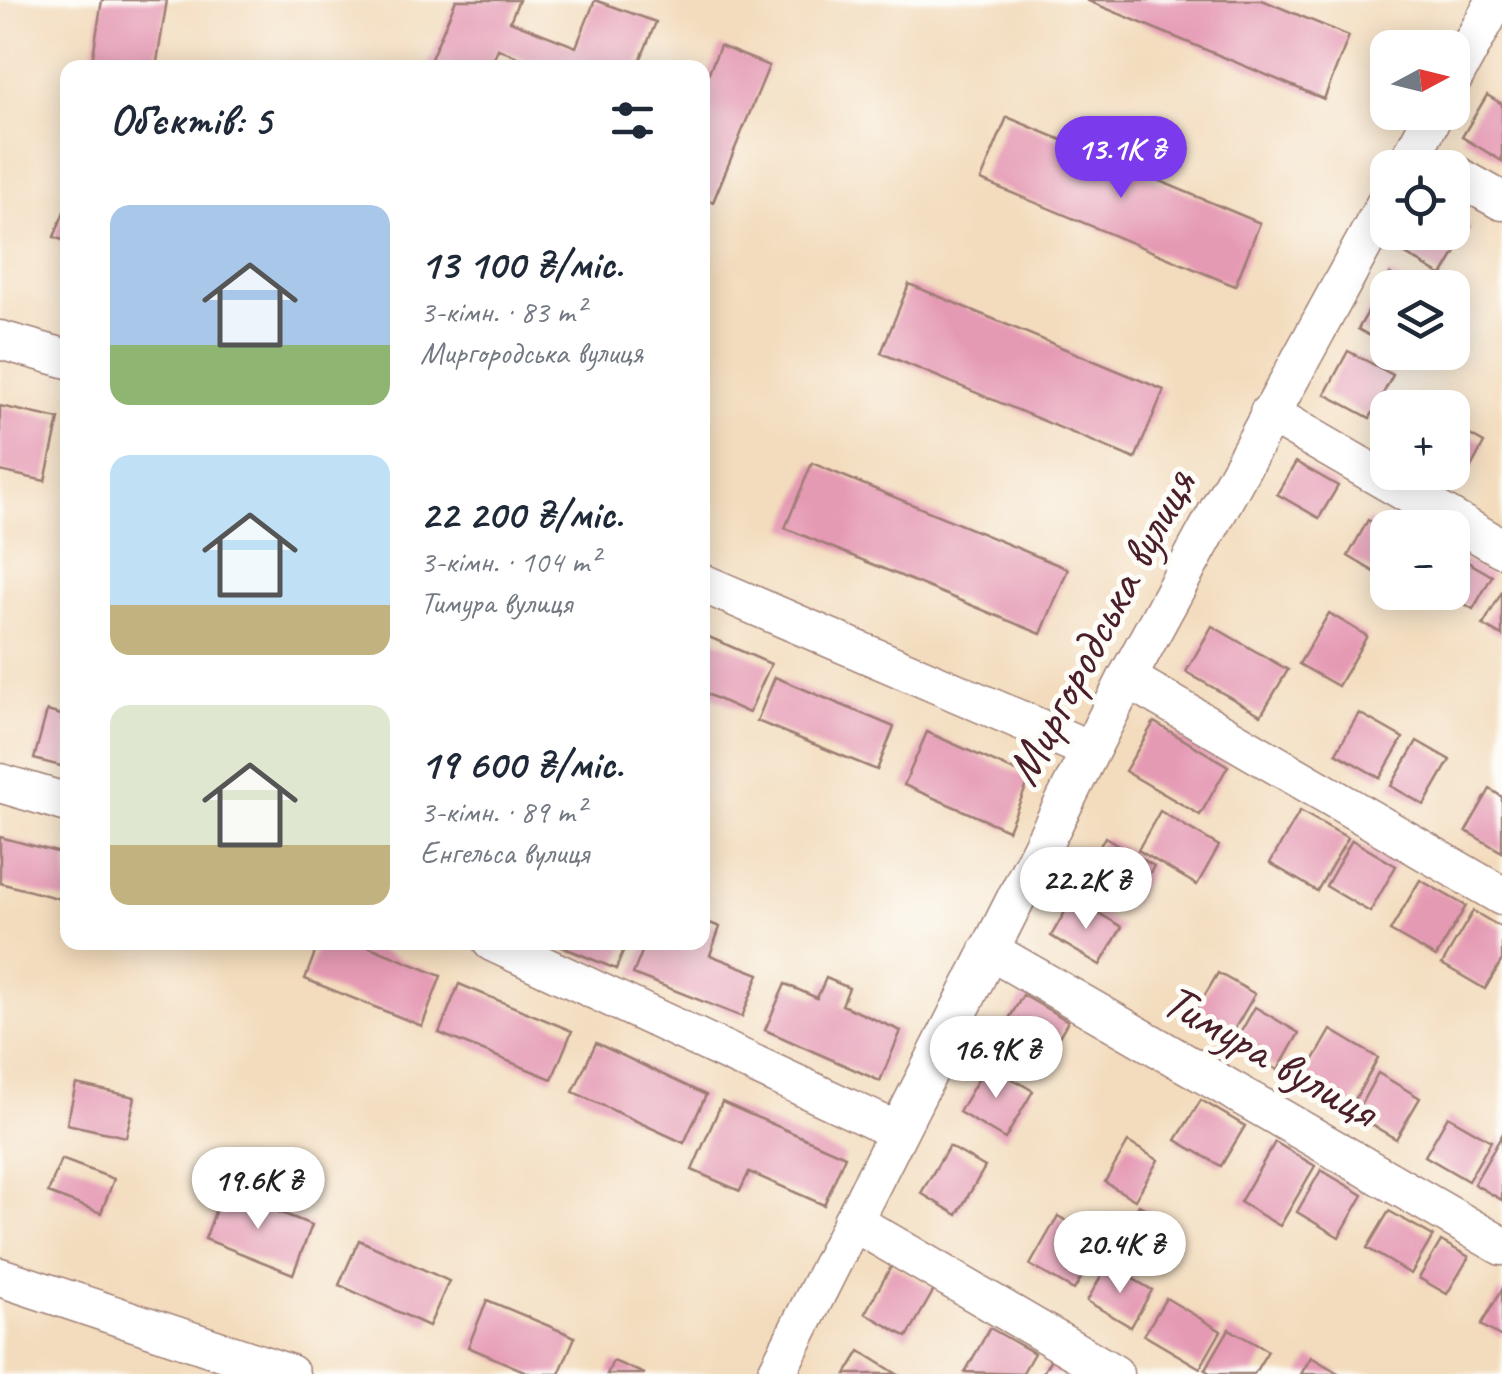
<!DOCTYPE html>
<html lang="uk">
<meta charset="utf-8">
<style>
:root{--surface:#fff;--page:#f6f6f7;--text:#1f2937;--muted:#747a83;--accent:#7c3aed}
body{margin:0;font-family:Caveat,sans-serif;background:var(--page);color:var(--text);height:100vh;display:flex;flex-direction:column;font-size:38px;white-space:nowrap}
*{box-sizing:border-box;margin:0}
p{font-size:32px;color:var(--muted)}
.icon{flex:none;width:55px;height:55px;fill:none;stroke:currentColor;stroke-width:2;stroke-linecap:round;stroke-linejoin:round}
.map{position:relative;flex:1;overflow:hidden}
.drawer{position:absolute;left:60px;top:60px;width:650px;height:890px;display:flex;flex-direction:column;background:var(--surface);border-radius:20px;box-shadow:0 5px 25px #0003}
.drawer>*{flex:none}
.needle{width:65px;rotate:83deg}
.controls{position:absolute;left:1370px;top:30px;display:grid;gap:20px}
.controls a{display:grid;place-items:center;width:100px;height:100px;border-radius:20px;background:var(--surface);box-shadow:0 5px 25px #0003;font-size:50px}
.price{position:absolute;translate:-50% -85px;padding:0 22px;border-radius:35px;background:#fff;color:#222;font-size:32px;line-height:65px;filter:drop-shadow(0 2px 5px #0008)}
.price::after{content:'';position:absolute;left:50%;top:60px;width:30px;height:22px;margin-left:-15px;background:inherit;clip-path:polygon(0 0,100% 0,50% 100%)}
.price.on{background:var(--accent);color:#fff}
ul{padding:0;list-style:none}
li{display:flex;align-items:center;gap:30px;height:250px;padding:0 50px}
li span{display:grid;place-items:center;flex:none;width:280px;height:200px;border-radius:20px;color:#555}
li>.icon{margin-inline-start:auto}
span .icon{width:120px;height:120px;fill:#fffc;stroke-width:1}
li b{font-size:42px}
h2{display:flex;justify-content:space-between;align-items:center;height:120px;padding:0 50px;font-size:42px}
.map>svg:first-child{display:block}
.building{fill:#e59ab4}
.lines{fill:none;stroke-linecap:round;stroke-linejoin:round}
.minor-casing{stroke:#9e7e74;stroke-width:41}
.minor{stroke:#fff;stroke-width:38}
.labels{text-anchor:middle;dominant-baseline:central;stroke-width:10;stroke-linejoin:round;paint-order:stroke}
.street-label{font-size:50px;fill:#4a1f2b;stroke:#fdfcf7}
</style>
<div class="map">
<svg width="1502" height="1374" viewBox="0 0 1502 1374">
<rect width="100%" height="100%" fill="#fdfcf7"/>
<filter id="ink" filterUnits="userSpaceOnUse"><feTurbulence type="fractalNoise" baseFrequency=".01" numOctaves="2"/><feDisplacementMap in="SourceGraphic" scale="20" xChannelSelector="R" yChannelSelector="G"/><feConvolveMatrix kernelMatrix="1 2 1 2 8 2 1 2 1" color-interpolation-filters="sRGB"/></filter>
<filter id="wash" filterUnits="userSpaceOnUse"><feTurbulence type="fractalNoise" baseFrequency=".0048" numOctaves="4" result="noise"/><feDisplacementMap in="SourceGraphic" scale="40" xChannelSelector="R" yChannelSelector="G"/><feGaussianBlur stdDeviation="2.25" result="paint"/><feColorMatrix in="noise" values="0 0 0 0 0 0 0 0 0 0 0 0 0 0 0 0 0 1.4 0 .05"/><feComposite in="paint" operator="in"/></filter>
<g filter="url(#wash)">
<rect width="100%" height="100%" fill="#f3dcbd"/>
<g id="blocks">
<!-- building -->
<g class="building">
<polygon points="102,0 167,0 156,68 91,68"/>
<polygon points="456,0 519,0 510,21 576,47 595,0 656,22 637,68 544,68 498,49 490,68 427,68"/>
<polygon points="1086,0 1262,0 1349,36 1324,99"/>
<polygon points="720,46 769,66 713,202 702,197 702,89"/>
<polygon points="1487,95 1502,104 1502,161 1462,137"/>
<polygon points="1007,117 1260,223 1235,286 981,180"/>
<polygon points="67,204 68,204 68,242 54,237"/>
<polygon points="1452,215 1471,226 1442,276 1399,250 1410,232 1452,232"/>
<polygon points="1390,274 1414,288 1388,288 1388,346 1358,329"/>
<polygon points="909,284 1164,390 1135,459 881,353"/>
<polygon points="1348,351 1393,375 1370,418 1325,394"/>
<polygon points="0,406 59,419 45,481 0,471"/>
<polygon points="1452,425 1484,443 1464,480 1452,473"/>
<polygon points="1296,462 1338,486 1319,518 1277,494"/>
<polygon points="812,463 1068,569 1041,634 785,528"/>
<polygon points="1368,520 1388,531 1388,557 1378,574 1348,556"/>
<polygon points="1452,553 1492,576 1473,609 1445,592 1452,592"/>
<polygon points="1502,592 1502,636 1483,625"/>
<polygon points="1329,613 1367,636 1338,686 1299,664"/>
<polygon points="1212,626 1288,670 1261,715 1186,672"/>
<polygon points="702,634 771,664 749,713 702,692"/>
<polygon points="775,677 894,727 877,770 757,721"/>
<polygon points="47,711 68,717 68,768 34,759"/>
<polygon points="1359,713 1403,738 1380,778 1336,753"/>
<polygon points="1154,722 1228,766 1200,815 1125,771"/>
<polygon points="927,732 1030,778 1008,830 904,785"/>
<polygon points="1417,741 1450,760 1424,805 1391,786"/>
<polygon points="1490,789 1502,797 1502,852 1466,831"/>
<polygon points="1160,811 1219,846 1197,885 1138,850"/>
<polygon points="1300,811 1348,838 1317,891 1270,863"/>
<polygon points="0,837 68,855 68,901 0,883"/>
<polygon points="1105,837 1154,866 1132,904 1083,876"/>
<polygon points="1352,840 1396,866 1370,912 1326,886"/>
<polygon points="1420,880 1466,906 1436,957 1390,931"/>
<polygon points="1073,898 1122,927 1100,965 1051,936"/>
<polygon points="1473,911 1502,928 1502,960 1485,989 1442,964"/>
<polygon points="702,920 720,927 710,955 759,974 742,1017 633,974 646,942 702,942"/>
<polygon points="319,942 358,942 441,976 422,1026 305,979"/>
<polygon points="550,942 627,942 616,969"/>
<polygon points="1218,973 1255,994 1228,1040 1191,1018"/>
<polygon points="826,978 849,988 842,1005 901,1031 880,1081 765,1030 785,984 817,998"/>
<polygon points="459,984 572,1031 552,1079 439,1033"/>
<polygon points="1023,995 1068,1021 1041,1068 996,1041"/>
<polygon points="1255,1007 1299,1033 1278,1070 1234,1044"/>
<polygon points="1331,1030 1378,1058 1349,1110 1301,1082"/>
<polygon points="596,1043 706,1095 684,1143 573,1092"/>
<polygon points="987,1064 1033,1091 1005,1139 959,1112"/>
<polygon points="1378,1073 1420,1098 1396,1139 1355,1115"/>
<polygon points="76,1084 135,1097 126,1137 67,1124"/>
<polygon points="1201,1100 1245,1126 1221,1166 1176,1140"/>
<polygon points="722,1102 845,1156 824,1205 749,1172 740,1191 692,1170"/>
<polygon points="1448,1116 1491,1141 1468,1181 1425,1156"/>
<polygon points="1502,1135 1502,1200 1474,1184"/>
<polygon points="1128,1142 1158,1160 1135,1200 1105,1182"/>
<polygon points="1275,1142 1315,1166 1280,1226 1240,1202"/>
<polygon points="949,1146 985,1167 957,1215 921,1193"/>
<polygon points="61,1159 114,1179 101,1213 48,1193"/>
<polygon points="1321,1170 1363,1195 1339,1237 1297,1212"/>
<polygon points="223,1190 312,1225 293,1274 205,1239"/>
<polygon points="1139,1205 1165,1221 1135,1272 1108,1256"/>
<polygon points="1389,1211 1433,1236 1411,1274 1367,1248"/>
<polygon points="1058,1216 1102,1242 1074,1290 1030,1265"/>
<polygon points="359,1240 449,1281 429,1326 339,1285"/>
<polygon points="1441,1241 1469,1257 1447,1294 1419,1278"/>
<polygon points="1108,1264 1152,1290 1131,1327 1087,1301"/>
<polygon points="892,1265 934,1290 907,1337 865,1313"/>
<polygon points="1502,1289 1502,1337 1481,1325"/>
<polygon points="1166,1298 1221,1331 1200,1368 1144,1335"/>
<polygon points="487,1300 575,1337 559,1374 531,1374 468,1347"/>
<polygon points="990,1328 1034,1353 1022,1374 965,1372"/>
<polygon points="1229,1329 1268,1351 1254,1374 1212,1374 1205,1370"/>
<polygon points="860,1351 897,1374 846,1374"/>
<polygon points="1311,1357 1340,1374 1301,1374"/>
<polygon points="1051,1359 1077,1374 1042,1374"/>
<polygon points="613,1361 645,1374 607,1374"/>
</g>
</g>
</g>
<g filter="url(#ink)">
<use href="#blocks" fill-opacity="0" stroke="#9e7e74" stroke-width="2.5"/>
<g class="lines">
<defs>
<g id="minor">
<polyline points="1452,80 1496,0"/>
<polyline points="1405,168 1435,112"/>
<polyline points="1452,173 1502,201"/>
<polyline points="0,340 68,359"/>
<polyline points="1269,413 1502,548"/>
<polyline points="702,583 1090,750"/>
<polyline points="1127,678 1502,896"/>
<polyline points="0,783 68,803"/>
<polyline points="492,942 897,1131"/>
<polyline points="989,950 1502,1246"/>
<polyline points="852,1221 1114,1374"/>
<polyline points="0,1277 290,1374"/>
<polyline points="776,1374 1127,678 1388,199"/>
</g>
</defs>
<!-- minor casing -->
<use href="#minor" class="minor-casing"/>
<!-- minor -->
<use href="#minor" class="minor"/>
</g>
</g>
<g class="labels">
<!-- street labels -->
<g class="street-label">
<text transform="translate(1100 627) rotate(-62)">Миргородська вулиця</text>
<text transform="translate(1270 1055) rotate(30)">Тимура вулиця</text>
</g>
</g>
</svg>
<div class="controls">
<a><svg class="needle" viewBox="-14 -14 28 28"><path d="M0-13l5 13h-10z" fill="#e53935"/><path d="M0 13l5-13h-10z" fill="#747a83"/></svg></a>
<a><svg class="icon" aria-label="locate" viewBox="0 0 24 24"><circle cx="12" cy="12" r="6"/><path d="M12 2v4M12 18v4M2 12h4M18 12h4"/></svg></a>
<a><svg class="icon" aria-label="layers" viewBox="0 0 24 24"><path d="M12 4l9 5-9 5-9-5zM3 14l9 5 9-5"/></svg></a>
<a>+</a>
<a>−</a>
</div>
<b class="price on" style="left:1121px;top:201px">13.1K ₴</b>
<b class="price" style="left:1086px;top:932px">22.2K ₴</b>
<b class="price" style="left:996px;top:1101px">16.9K ₴</b>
<b class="price" style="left:258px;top:1232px">19.6K ₴</b>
<b class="price" style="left:1120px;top:1296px">20.4K ₴</b>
<section class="drawer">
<h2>Об’єктів: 5<svg class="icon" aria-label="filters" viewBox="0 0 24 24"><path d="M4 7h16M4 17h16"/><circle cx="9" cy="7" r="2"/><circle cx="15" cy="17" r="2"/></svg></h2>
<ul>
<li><span style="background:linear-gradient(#a9c7e8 70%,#8fb573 0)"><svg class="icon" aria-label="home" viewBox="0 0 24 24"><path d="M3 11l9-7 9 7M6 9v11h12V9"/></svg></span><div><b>13 100 ₴/міс.</b><p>3-кімн. · 83 m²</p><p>Миргородська вулиця</p></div></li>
<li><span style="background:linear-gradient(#bfe0f5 75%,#c2b280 0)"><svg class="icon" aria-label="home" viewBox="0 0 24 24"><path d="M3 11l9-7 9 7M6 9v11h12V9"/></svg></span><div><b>22 200 ₴/міс.</b><p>3-кімн. · 104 m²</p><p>Тимура вулиця</p></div></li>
<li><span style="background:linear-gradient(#dfe7d0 70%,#c2b280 0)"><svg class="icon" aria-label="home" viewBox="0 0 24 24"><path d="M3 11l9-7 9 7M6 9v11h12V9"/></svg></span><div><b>19 600 ₴/міс.</b><p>3-кімн. · 89 m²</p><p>Енгельса вулиця</p></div></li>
</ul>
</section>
</div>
